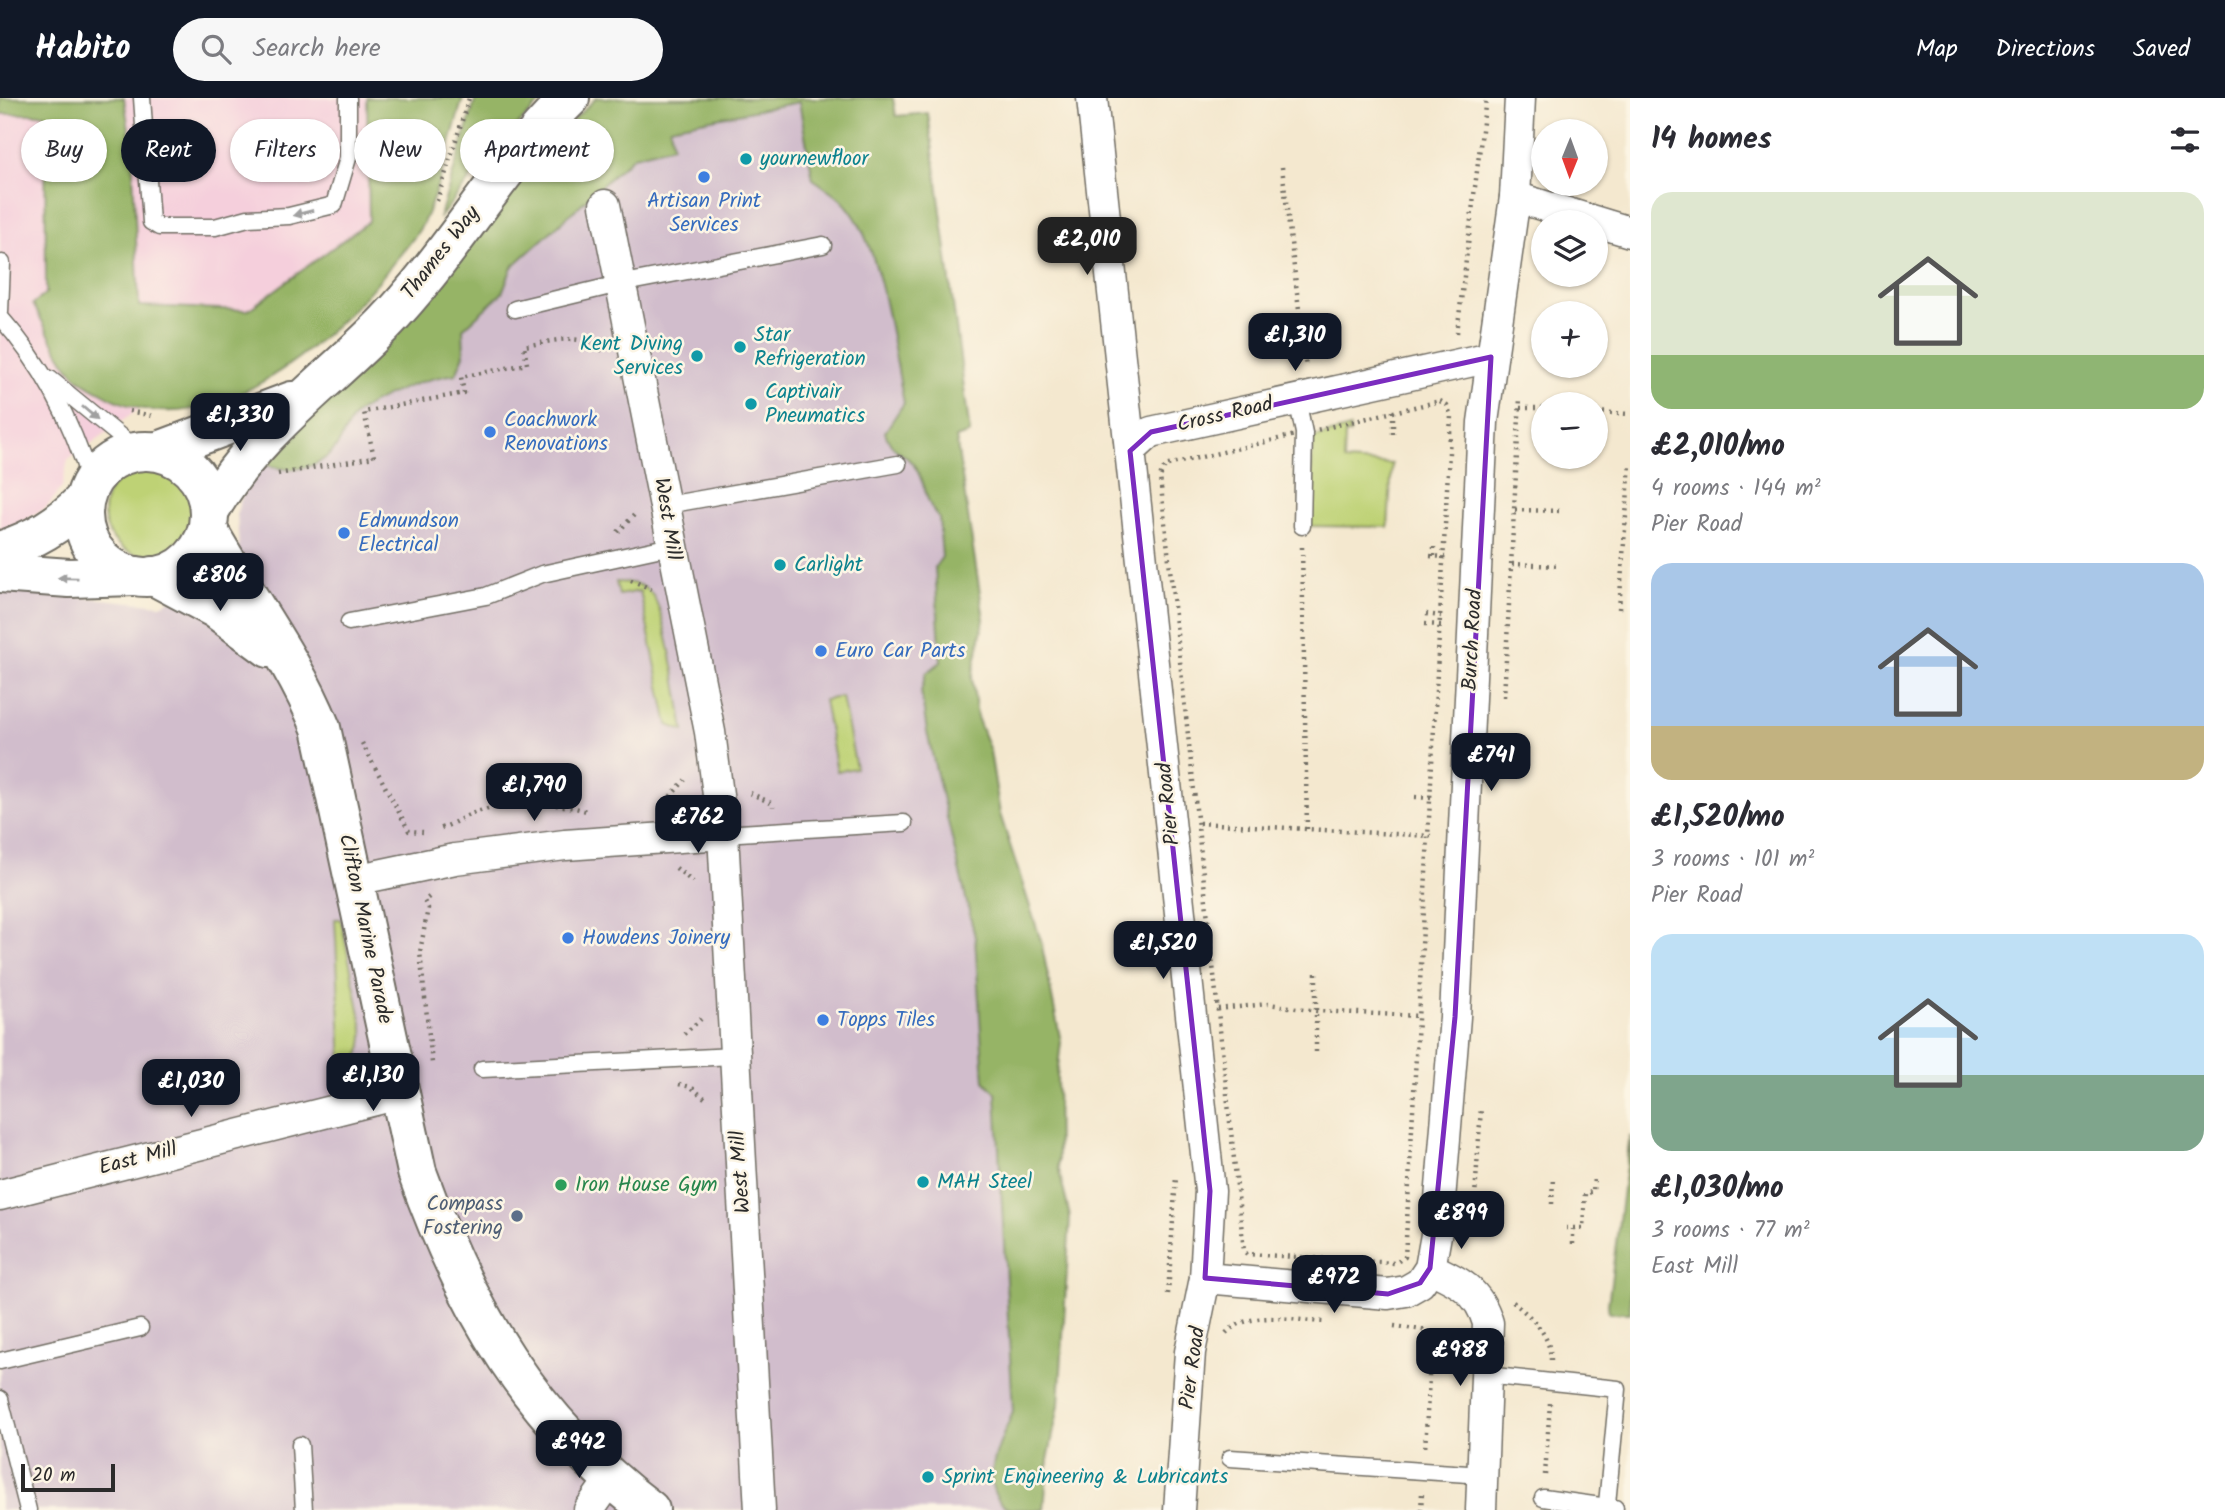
<!DOCTYPE html>
<meta charset="utf-8">
<style>
:root{--surface:#fff;--page:#f7f7f7;--text:#2b2b33;--muted:#7c7c81;--accent:#111827}
body{margin:0;font-family:Kalam,sans-serif;background:var(--page);color:var(--text);height:100vh;display:flex;flex-direction:column;font-size:26px;white-space:nowrap}
*{box-sizing:border-box;margin:0}
p{font-size:23px;color:var(--muted)}
.icon{flex:none;width:38px;height:38px;fill:none;stroke:currentColor;stroke-width:2;stroke-linecap:round;stroke-linejoin:round}
.map{position:relative;flex:1;overflow:hidden}
.side{display:flex;flex-direction:column;background:var(--surface);width:595px}
.side>*{flex:none}
.hud{position:absolute;left:21px;top:21px;width:665px;height:63px;display:flex;gap:14px}
.needle{width:46px;rotate:181deg}
.buttons{position:absolute;left:1531px;top:21px;display:grid;gap:14px}
.buttons a{display:grid;place-items:center;width:77px;height:77px;border-radius:50%;background:var(--surface);box-shadow:0 2px 5px #0004;font-size:35px}
.scale{position:absolute;left:21px;bottom:18px;width:94px;box-sizing:border-box;padding-left:7px;border:4px solid #2b2b2b;border-top:0;font-size:19px;line-height:24px;white-space:nowrap;color:#2b2b2b;-webkit-text-stroke:5px #fcf5e5;paint-order:stroke}
.price{position:absolute;translate:-50% -60px;padding:0 16px;border-radius:14px;background:var(--accent);color:#fff;font-size:23px;line-height:46px;filter:drop-shadow(0 2px 4px #0008)}
.price::after{content:'';position:absolute;left:50%;top:42px;width:21px;height:16px;margin-left:-10px;background:inherit;clip-path:polygon(0 0,100% 0,50% 100%)}
.price.on{background:#222;color:#fff}
ul{padding:0;list-style:none}
li{display:grid;align-content:center;gap:14px;height:371px;padding:0 21px}
li span{display:grid;place-items:center;height:217px;border-radius:21px;color:#555}
li>.icon{margin-inline-start:auto}
span .icon{width:126px;height:126px;fill:#fffc;stroke-width:1}
li b{font-size:30px}
h2{display:flex;justify-content:space-between;align-items:center;height:84px;padding:0 21px;font-size:30px}
.chip{padding:0 24px;border-radius:32px;background:var(--surface);box-shadow:0 2px 5px #0004;font-size:24px;line-height:63px}
.chip.on{background:var(--accent);color:#fff}
header{display:flex;align-items:center;gap:42px;box-sizing:border-box;height:98px;padding:0 35px;background:var(--accent);color:#fff}
header strong{font-size:33px}
nav{display:flex;gap:38px;margin-inline-start:auto;font-size:24px}
.search{width:490px;height:63px;background:var(--page);display:flex;align-items:center;gap:18px;box-sizing:border-box;padding:0 24px;border-radius:38px;color:var(--muted);font-size:26px}
main{display:flex;flex:1;min-height:0}
.map>svg:first-child{display:block}
.built{fill:#f5cfdc}
.industrial{fill:#d1bdcc}
.green{fill:#bed275;stroke:#747e50;stroke-width:2}
.forest{fill:#96b466;stroke:#607048;stroke-width:2}
.lines{fill:none;stroke-linecap:round;stroke-linejoin:round}
.lane-casing{stroke:#716d64;stroke-width:19}
.street-casing{stroke:#716d64;stroke-width:33}
.secondary-casing{stroke:#716d64;stroke-width:42}
.path{stroke:#716d64;stroke-width:4.5;stroke-dasharray:2 5;stroke-linecap:butt}
.lane{stroke:#fff;stroke-width:16}
.street{stroke:#fff;stroke-width:30}
.secondary{stroke:#fff;stroke-width:38}
.oneway{fill:#a0a0a0}
.marked{fill:none;stroke:#7b2cbf;stroke-width:5;stroke-linejoin:round}
.culture-dot{fill:#0f9aa8;stroke:#fcf5e5;stroke-width:2.5}
.shop-dot{fill:#3f7fe0;stroke:#fcf5e5;stroke-width:2.5}
.leisure-dot{fill:#2e9e5b;stroke:#fcf5e5;stroke-width:2.5}
.service-dot{fill:#5c6f8a;stroke:#fcf5e5;stroke-width:2.5}
.labels{text-anchor:middle;dominant-baseline:central;stroke-width:5;stroke-linejoin:round;paint-order:stroke}
.culture-label{font-size:21px;fill:#0d838f;stroke:#fcf5e5;text-anchor:start}
.shop-label{font-size:21px;fill:#366cbe;stroke:#fcf5e5;text-anchor:start}
.street-label{font-size:21px;fill:#2b2b2b;stroke:#fcf5e5}
.leisure-label{font-size:21px;fill:#27864d;stroke:#fcf5e5;text-anchor:start}
.service-label{font-size:21px;fill:#4e5e75;stroke:#fcf5e5;text-anchor:end}
</style>
<header>
<strong>Habito</strong>
<div class="search"><svg class="icon" aria-label="search" viewBox="0 0 24 24"><circle cx="10" cy="10" r="6"/><path d="M15 15l6 6"/></svg>Search here</div>
<nav><a>Map</a><a>Directions</a><a>Saved</a></nav>
</header>
<main>
<div class="map">
<svg width="1630" height="1412" viewBox="0 0 1630 1412">
<rect width="100%" height="100%" fill="#fcf5e5"/>
<filter id="ink" filterUnits="userSpaceOnUse"><feTurbulence type="fractalNoise" baseFrequency=".0143" numOctaves="2"/><feDisplacementMap in="SourceGraphic" scale="14" xChannelSelector="R" yChannelSelector="G"/><feConvolveMatrix kernelMatrix="1 2 1 2 8 2 1 2 1" color-interpolation-filters="sRGB"/></filter>
<filter id="wash" filterUnits="userSpaceOnUse"><feTurbulence type="fractalNoise" baseFrequency=".00686" numOctaves="4" result="noise"/><feDisplacementMap in="SourceGraphic" scale="28" xChannelSelector="R" yChannelSelector="G"/><feGaussianBlur stdDeviation="1.57" result="paint"/><feColorMatrix in="noise" values="0 0 0 0 0 0 0 0 0 0 0 0 0 0 0 0 0 1.4 0 .05"/><feComposite in="paint" operator="in"/></filter>
<g filter="url(#wash)">
<rect width="100%" height="100%" fill="#f4e8cf"/>
<!-- built -->
<g class="built">
<polygon points="124,0 367,0 369,123 248,212 139,209 132,50"/>
<polygon points="0,16 45,16 46,195 116,303 139,311 68,362 62,389 47,409 0,438"/>
</g>
<!-- industrial -->
<polygon class="industrial" points="596,0 893,0 1026,1154 1012,1412 0,1412 0,491 161,507 205,483 239,450 237,414 248,379"/>
<!-- green -->
<g class="green">
<polygon points="1350,330 1350,336 1345,336 1344,363 1392,366 1388,429 1309,428 1313,340"/>
<circle cx="148" cy="414" r="44"/>
<path d="M616 484C629 484 642 485 651 495 666 512 680 607 684 633L668 627 640 493 619 497Z"/>
<polygon points="842,599 856,670 837,673 824,602"/>
<path d="M335 821H340L342 827 363 931C364 950 358 963 346 978L342 966Z"/>
</g>
<!-- forest -->
<g class="forest">
<path d="M0 0H124L132 50 139 208 248 212 369 123 367 0H463C451 39 440 90 422 127 414 142 401 155 390 169 330 245 207 356 104 296 95 291 84 286 77 279 60 263 45 227 33 206L46 195 45 16H0Z"/>
<polygon points="476,0 545,0 492,52 439,121"/>
<path d="M596 0H893L896 18 928 15 970 335 956 340 984 521 972 579 977 619 990 653 1000 716 1041 843 1061 944 1057 978 1058 1068 1070 1119 1059 1307 1048 1362 1044 1412C1034 1412 1018 1412 1010 1411 973 1392 1002 1341 1013 1314L996 995 984 983 975 839 927 634 921 593 926 575 941 564 935 469 942 459 939 420C924 405 926 382 913 366 901 351 892 356 885 334L904 305C893 252 882 148 847 108 839 97 824 89 813 81L799 4 670 29 673 48 634 58 512 169 502 195 463 231 464 257 456 276C425 280 388 295 361 312 346 322 343 345 330 356 311 374 282 375 261 364L566 29Z"/>
<polygon points="1630,1038 1630,1215 1609,1215 1608,1207"/>
</g>
</g>
<g filter="url(#ink)">
<g class="lines">
<defs>
<g id="lane">
<polyline points="142,0 151,124 159,129 215,129 248,120 289,118 334,107 348,60 348,0"/>
<polyline points="515,211 619,186 823,147"/>
<polyline points="0,214 2,165"/>
<path d="M0 219C44 268 72 323 91 386"/>
<polyline points="50,281 138,353"/>
<polyline points="1297,301 1304,335 1302,428"/>
<polyline points="667,407 898,366"/>
<polyline points="349,524 486,498 542,476 671,448"/>
<polyline points="723,736 904,725"/>
<polyline points="482,971 733,958"/>
<polyline points="0,1263 140,1230"/>
<polyline points="1485,1277 1618,1291 1607,1406"/>
<polyline points="0,1301 28,1412"/>
<polyline points="300,1347 304,1412"/>
<polyline points="1230,1360 1483,1377"/>
<polyline points="1543,1400 1615,1410"/>
</g>
<g id="street">
<polyline points="1092,0 1210,1093 1205,1180 1190,1254 1179,1412"/>
<polyline points="1515,99 1630,134"/>
<polyline points="605,107 710,634 723,736 760,1412"/>
<polyline points="1130,353 1151,334 1491,259"/>
<polyline points="355,782 455,761 565,747 723,736"/>
<polyline points="0,1097 399,996"/>
<path d="M1430 1170C1459 1183 1479 1193 1488 1225L1481 1412"/>
<polyline points="1205,1180 1388,1196 1406,1193 1420,1185 1430,1170 1438,1126 1455,919 1483,324 1515,99 1520,0"/>
<polyline points="589,1412 610,1382"/>
</g>
<g id="secondary">
<polyline points="159,353 292,303"/>
<circle cx="146" cy="416" r="63"/>
<path d="M210 412C257 332 321 290 384 226 452 156 499 68 570 0"/>
<path d="M208 432C245 499 293 560 321 630L417 1074C467 1213 530 1321 650 1412"/>
<path d="M0 453C35 441 58 428 84 402"/>
<polyline points="0,475 69,480 135,478"/>
<polyline points="154,478 216,511 269,550"/>
</g>
</defs>
<!-- lane casing -->
<use href="#lane" class="lane-casing"/>
<!-- street casing -->
<use href="#street" class="street-casing"/>
<!-- secondary casing -->
<use href="#secondary" class="secondary-casing"/>
<!-- path -->
<g class="path">
<polyline points="1282,69 1306,270"/>
<polyline points="437,103 469,0"/>
<polyline points="1457,235 1486,0"/>
<polygon points="1440,303 1447,307 1451,318 1405,1159 1395,1165 1247,1156 1244,1153 1160,379 1165,368 1176,365"/>
<polyline points="1520,310 1544,310"/>
<polyline points="129,313 152,318"/>
<polyline points="1596,314 1630,316"/>
<polyline points="1393,336 1393,313"/>
<path d="M278 376 374 359 364 314 464 295 461 279 527 266 524 248C551 244 580 233 603 253"/>
<polyline points="1515,412 1563,413"/>
<polyline points="618,434 636,415"/>
<polyline points="1302,449 1307,732"/>
<polyline points="1430,458 1445,459"/>
<polyline points="1434,458 1434,448"/>
<polyline points="1512,466 1560,468"/>
<polyline points="631,482 651,491"/>
<polyline points="1619,511 1630,365"/>
<polyline points="1426,516 1441,518"/>
<polyline points="1425,526 1441,527"/>
<polyline points="1504,599 1520,300"/>
<polyline points="362,645 409,733 423,734"/>
<polyline points="750,695 773,706 773,709"/>
<polyline points="1415,699 1431,700"/>
<polyline points="661,709 685,682"/>
<polyline points="1199,725 1431,738"/>
<path d="M441 730C454 726 464 718 477 714 508 704 555 703 586 713"/>
<polyline points="676,770 693,784"/>
<polyline points="429,799 424,803 428,810 420,854 432,965"/>
<polyline points="1218,911 1268,906 1317,913 1419,918"/>
<polyline points="684,936 701,921"/>
<polyline points="1316,954 1316,870"/>
<polyline points="679,986 691,989 707,1002"/>
<polyline points="1552,1106 1553,1078"/>
<polyline points="1473,1127 1481,1010"/>
<polyline points="1566,1130 1583,1130 1585,1095 1593,1094 1594,1079"/>
<polyline points="1573,1146 1573,1131"/>
<polyline points="1168,1196 1176,1079"/>
<path d="M1513 1204C1532 1220 1550 1235 1551 1262"/>
<polyline points="1394,1228 1423,1232 1431,1243 1425,1352"/>
<path d="M1226 1235C1250 1211 1295 1223 1326 1224"/>
<polyline points="1545,1377 1550,1305"/>
<polyline points="1421,1412 1422,1395"/>
</g>
<!-- lane -->
<use href="#lane" class="lane"/>
<!-- street -->
<use href="#street" class="street"/>
<!-- secondary -->
<use href="#secondary" class="secondary"/>
</g>
<!-- one-way arrows -->
<defs><path id="oneway-solid" d="M-6-.8H1V-3.2L6.5 0L1 3.2V.8H-6Z" transform="scale(1.75)"/></defs>
<g class="oneway">
<use href="#oneway-solid" transform="translate(303 115) rotate(166)"/>
<use href="#oneway-solid" transform="translate(90 315) rotate(40)"/>
<use href="#oneway-solid" transform="translate(68 480) rotate(-179)"/>
</g>
</g>
<!-- marked area -->
<path class="marked" d="M1491 259 1455 919 1430 1170 1420 1185 1388 1196 1205 1180 1210 1093 1130 353 1151 334Z"/>
<!-- markers -->
<g class="culture-dot">
<circle cx="746" cy="61" r="7"/>
<circle cx="740" cy="249" r="7"/>
<circle cx="697" cy="258" r="7"/>
<circle cx="751" cy="306" r="7"/>
<circle cx="780" cy="467" r="7"/>
<circle cx="923" cy="1084" r="7"/>
<circle cx="928" cy="1379" r="7"/>
</g>
<g class="shop-dot">
<circle cx="704" cy="79" r="7"/>
<circle cx="490" cy="334" r="7"/>
<circle cx="344" cy="435" r="7"/>
<circle cx="821" cy="553" r="7"/>
<circle cx="568" cy="840" r="7"/>
<circle cx="823" cy="922" r="7"/>
</g>
<circle class="leisure-dot" cx="561" cy="1087" r="7"/>
<circle class="service-dot" cx="517" cy="1118" r="7"/>
<g class="labels">
<!-- culture labels -->
<g class="culture-label">
<text x="760" y="61">yournewfloor</text>
<text x="754" y="237">Star<tspan x="754" dy="24">Refrigeration</tspan></text>
<text x="683" y="246" text-anchor="end">Kent Diving<tspan x="683" dy="24">Services</tspan></text>
<text x="765" y="294">Captivair<tspan x="765" dy="24">Pneumatics</tspan></text>
<text x="794" y="467">Carlight</text>
<text x="937" y="1084">MAH Steel</text>
<text x="942" y="1379">Sprint Engineering &amp; Lubricants</text>
</g>
<!-- shop labels -->
<g class="shop-label">
<text x="704" y="103" text-anchor="middle">Artisan Print<tspan x="704" dy="24">Services</tspan></text>
<text x="504" y="322">Coachwork<tspan x="504" dy="24">Renovations</tspan></text>
<text x="358" y="423">Edmundson<tspan x="358" dy="24">Electrical</tspan></text>
<text x="835" y="553">Euro Car Parts</text>
<text x="582" y="840">Howdens Joinery</text>
<text x="837" y="922">Topps Tiles</text>
</g>
<!-- street labels -->
<g class="street-label">
<text transform="translate(441 155) rotate(-52)">Thames Way</text>
<text transform="translate(1225 317) rotate(-13)">Cross Road</text>
<text transform="translate(667 421) rotate(81)">West Mill</text>
<text transform="translate(1473 542) rotate(-87)">Burch Road</text>
<text transform="translate(1169 706) rotate(-96)">Pier Road</text>
<text transform="translate(365 831) rotate(78)">Clifton Marine Parade</text>
<text transform="translate(138 1061) rotate(-14)">East Mill</text>
<text transform="translate(741 1074) rotate(-94)">West Mill</text>
<text transform="translate(1193 1270) rotate(-82)">Pier Road</text>
</g>
<!-- leisure labels -->
<g class="leisure-label">
<text x="575" y="1087">Iron House Gym</text>
</g>
<!-- service labels -->
<g class="service-label">
<text x="503" y="1106">Compass<tspan x="503" dy="24">Fostering</tspan></text>
</g>
</g>
</svg>
<div class="buttons">
<a><svg class="needle" viewBox="-14 -14 28 28"><path d="M0-13l5 13h-10z" fill="#e53935"/><path d="M0 13l5-13h-10z" fill="#7c7c81"/></svg></a>
<a><svg class="icon" aria-label="layers" viewBox="0 0 24 24"><path d="M12 4l9 5-9 5-9-5zM3 14l9 5 9-5"/></svg></a>
<a>+</a>
<a>−</a>
</div>
<div class="scale">20 m</div>
<b class="price on" style="left:1087px;top:179px">£2,010</b>
<b class="price" style="left:1295px;top:275px">£1,310</b>
<b class="price" style="left:240px;top:355px">£1,330</b>
<b class="price" style="left:220px;top:515px">£806</b>
<b class="price" style="left:1491px;top:695px">£741</b>
<b class="price" style="left:534px;top:725px">£1,790</b>
<b class="price" style="left:698px;top:757px">£762</b>
<b class="price" style="left:1163px;top:883px">£1,520</b>
<b class="price" style="left:373px;top:1015px">£1,130</b>
<b class="price" style="left:191px;top:1021px">£1,030</b>
<b class="price" style="left:1461px;top:1153px">£899</b>
<b class="price" style="left:1334px;top:1217px">£972</b>
<b class="price" style="left:1460px;top:1290px">£988</b>
<b class="price" style="left:579px;top:1382px">£942</b>
<div class="hud">
<a class="chip">Buy</a>
<a class="chip on">Rent</a>
<a class="chip">Filters</a>
<a class="chip">New</a>
<a class="chip">Apartment</a>
</div>
</div>
<section class="side">
<h2>14 homes<svg class="icon" aria-label="filters" viewBox="0 0 24 24"><path d="M4 7h16M4 17h16"/><circle cx="9" cy="7" r="2"/><circle cx="15" cy="17" r="2"/></svg></h2>
<ul>
<li><span style="background:linear-gradient(#dfe7d0 75%,#8fb573 0)"><svg class="icon" aria-label="home" viewBox="0 0 24 24"><path d="M3 11l9-7 9 7M6 9v11h12V9"/></svg></span><div><b>£2,010/mo</b><p>4 rooms · 144 m²</p><p>Pier Road</p></div></li>
<li><span style="background:linear-gradient(#a9c7e8 75%,#c2b280 0)"><svg class="icon" aria-label="home" viewBox="0 0 24 24"><path d="M3 11l9-7 9 7M6 9v11h12V9"/></svg></span><div><b>£1,520/mo</b><p>3 rooms · 101 m²</p><p>Pier Road</p></div></li>
<li><span style="background:linear-gradient(#bfe0f5 65%,#7fa58c 0)"><svg class="icon" aria-label="home" viewBox="0 0 24 24"><path d="M3 11l9-7 9 7M6 9v11h12V9"/></svg></span><div><b>£1,030/mo</b><p>3 rooms · 77 m²</p><p>East Mill</p></div></li>
</ul>
</section>
</main>
